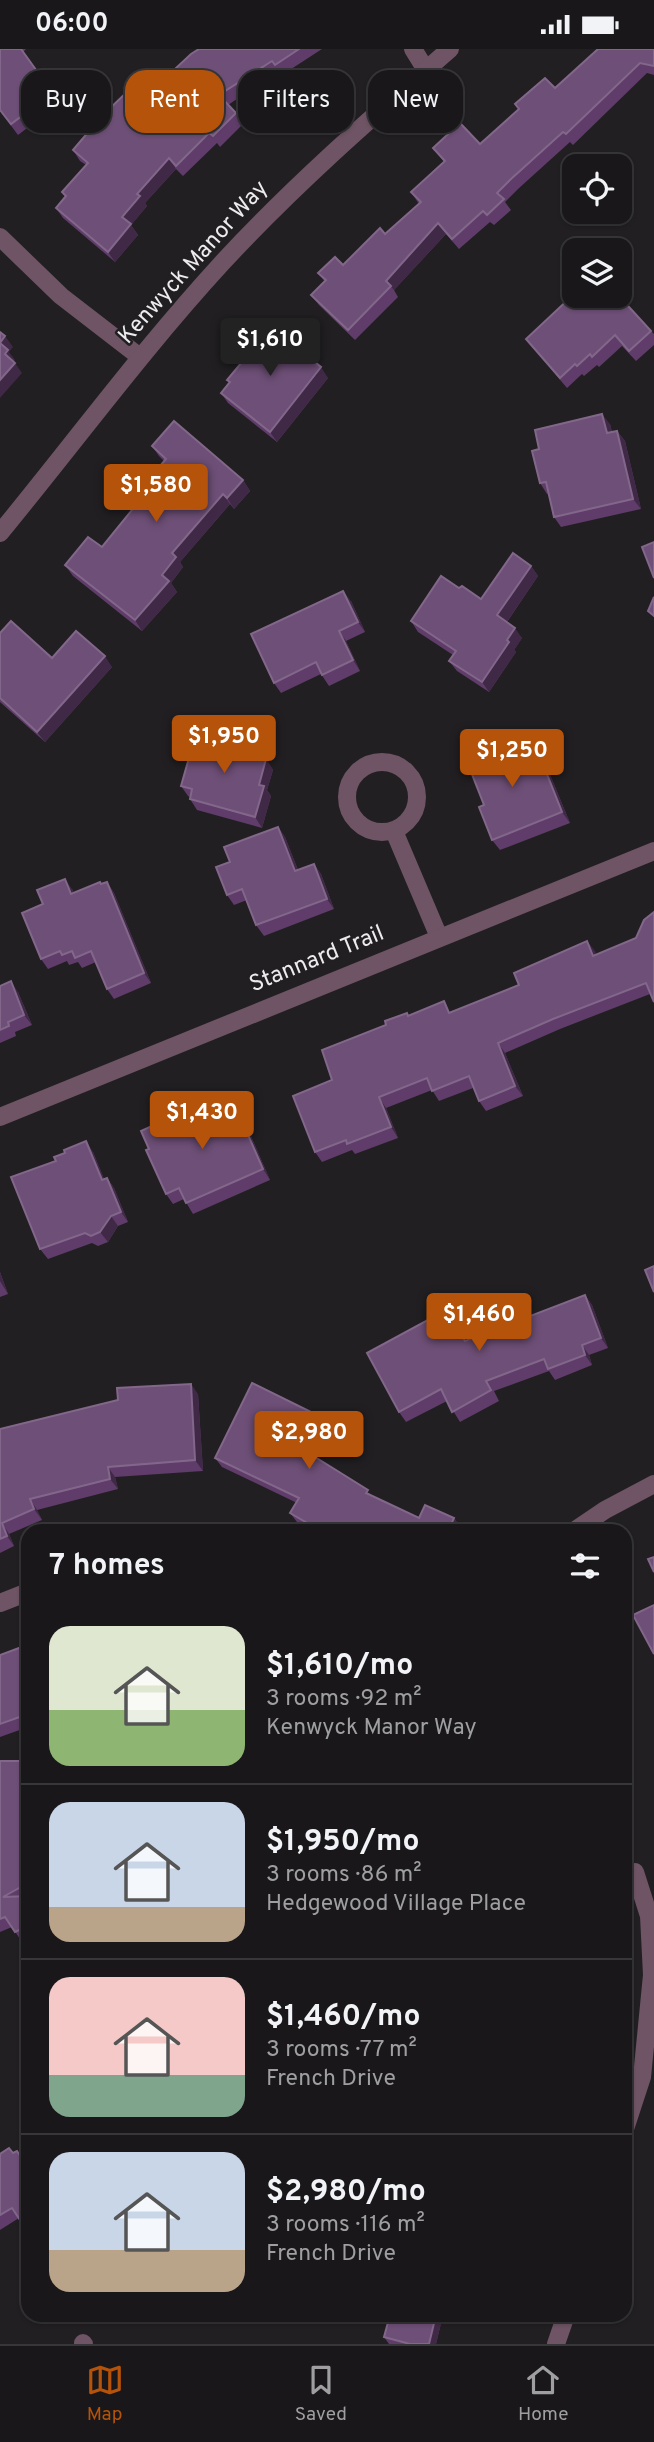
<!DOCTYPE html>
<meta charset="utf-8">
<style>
:root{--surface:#19171a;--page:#262427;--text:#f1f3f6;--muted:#9f9fa2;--line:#373639;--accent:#b45309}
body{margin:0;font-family:Overpass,sans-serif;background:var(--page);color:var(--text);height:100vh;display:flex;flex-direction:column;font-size:26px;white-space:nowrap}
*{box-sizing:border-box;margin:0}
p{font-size:23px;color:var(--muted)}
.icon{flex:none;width:38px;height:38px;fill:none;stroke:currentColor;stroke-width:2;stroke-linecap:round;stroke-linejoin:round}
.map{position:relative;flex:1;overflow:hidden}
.panel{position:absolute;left:21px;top:1475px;width:611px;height:798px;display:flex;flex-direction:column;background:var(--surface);border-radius:21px;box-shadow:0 2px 5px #0004,0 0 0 2px var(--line)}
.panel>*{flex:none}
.hud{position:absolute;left:21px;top:21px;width:612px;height:63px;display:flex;gap:14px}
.fabs{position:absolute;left:562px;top:105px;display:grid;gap:14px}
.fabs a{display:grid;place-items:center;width:70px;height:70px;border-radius:14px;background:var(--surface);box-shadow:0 2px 5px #0004,0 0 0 2px var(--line);font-size:35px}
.price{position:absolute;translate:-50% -60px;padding:0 16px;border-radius:7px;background:var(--accent);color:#fff;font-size:23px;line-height:46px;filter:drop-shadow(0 2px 4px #0008)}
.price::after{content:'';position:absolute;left:50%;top:42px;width:21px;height:16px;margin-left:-10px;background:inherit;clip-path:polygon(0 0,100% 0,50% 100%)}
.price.current{background:#222;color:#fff}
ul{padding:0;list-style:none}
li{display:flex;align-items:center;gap:21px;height:175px;padding:0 28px}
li+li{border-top:2px solid var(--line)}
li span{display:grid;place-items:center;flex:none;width:196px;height:140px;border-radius:21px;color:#555}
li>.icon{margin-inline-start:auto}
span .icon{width:84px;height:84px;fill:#fffc;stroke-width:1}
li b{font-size:30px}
h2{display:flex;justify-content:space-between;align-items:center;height:84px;padding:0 28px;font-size:30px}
.pill{padding:0 24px;border-radius:21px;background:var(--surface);box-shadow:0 2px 5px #0004,0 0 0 2px var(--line);font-size:24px;line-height:63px}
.pill.current{background:var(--accent);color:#fff}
.status{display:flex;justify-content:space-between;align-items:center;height:49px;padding:0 35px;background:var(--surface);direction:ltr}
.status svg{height:19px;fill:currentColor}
.menu{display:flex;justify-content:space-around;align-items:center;height:98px;border-top:2px solid var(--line);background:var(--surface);font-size:19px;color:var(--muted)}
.menu a{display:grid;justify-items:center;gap:4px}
.menu .current{color:var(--accent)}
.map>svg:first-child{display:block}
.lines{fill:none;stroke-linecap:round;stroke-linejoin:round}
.minor{stroke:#6e5464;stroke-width:18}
.wall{fill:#5f3c69}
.shaded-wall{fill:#402947}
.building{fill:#6e4f77;stroke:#82678a;stroke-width:2}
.labels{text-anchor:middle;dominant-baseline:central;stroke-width:5;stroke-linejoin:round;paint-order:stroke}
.street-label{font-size:23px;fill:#edebee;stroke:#211f22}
</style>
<div class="status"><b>06:00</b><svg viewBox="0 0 49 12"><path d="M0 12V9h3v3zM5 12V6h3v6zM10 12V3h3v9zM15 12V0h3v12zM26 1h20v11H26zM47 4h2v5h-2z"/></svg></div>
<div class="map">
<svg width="654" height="2295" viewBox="0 0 654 2295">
<rect width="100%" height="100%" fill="#211f22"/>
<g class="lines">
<!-- minor -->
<g class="minor">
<polyline points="413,0 426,21"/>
<polyline points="0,188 61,247 140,308"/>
<path d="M0 484C74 394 143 300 222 214 293 137 371 69 450 0"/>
<circle cx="382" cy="748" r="35"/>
<polyline points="394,782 439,888"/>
<polyline points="0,1068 654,802"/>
<polyline points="574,1482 605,1461 654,1435"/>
<polyline points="0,1554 28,1543"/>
<polyline points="625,2080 642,2028 652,1926 649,1867 635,1823"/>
<polyline points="83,2294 84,2295"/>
<polyline points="556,2295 566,2266"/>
</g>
</g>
<!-- wall -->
<g class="wall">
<polygon points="0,0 26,0 23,3 47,35 41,39 55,58 18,86 0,62"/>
<polygon points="199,0 322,0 282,26 279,22 228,56 236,64 244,74 220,98 217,94 183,127 176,120 145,154 147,157 131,176 138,186 115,213 63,169 56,159 65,148 62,143 86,116 80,112 73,101 144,49"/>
<polygon points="654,0 654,26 647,24 573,96 570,93 518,140 505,153 511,161 494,176 490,173 459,200 446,185 394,241 398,248 355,291 319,256 311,246 325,233 318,224 343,216 385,185 419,155 411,143 444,113 433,99 480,95 519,60 515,55"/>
<polygon points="651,282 654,285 654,296 636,312 622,297 599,318 597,316 584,327 582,325 567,339 534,300 526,290"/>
<polygon points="244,304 328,329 277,393 228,354 221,344 229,334 227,331 247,308"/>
<polygon points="610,375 612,383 617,382 625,392 641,460 561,478 554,468 549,444 547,445 540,434"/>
<polygon points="152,397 243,431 250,442 234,460 230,455 180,513 183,518 171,534 177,543 142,582 73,527 65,516 102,498 148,441 144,436 164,412 159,407"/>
<polygon points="531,517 538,527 507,573 522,589 514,601 516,603 489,643 457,622 449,612 453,606 418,583 411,572 459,539 481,550"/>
<polygon points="351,552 365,583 346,592 360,622 329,637 321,625 281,644 274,634"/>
<polygon points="0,584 52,609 112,618 45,693 0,653"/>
<polygon points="242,692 254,707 266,710 273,721 267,741 271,747 262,779 197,761 190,750 190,748 188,747 181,737"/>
<polygon points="523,700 525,706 537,700 544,711 570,774 500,801 492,791"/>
<polygon points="278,778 285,788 298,821 314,815 321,825 334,860 264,887 256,876 247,851 234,856 227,846 230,813"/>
<polygon points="107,833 114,844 151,934 114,950 107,940 96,913 82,919 78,913 69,916 67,912 48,920 41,910 43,855 72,840 74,844"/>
<polygon points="636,889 650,945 560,980 505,1004 523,1047 486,1062 479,1052 473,1039 439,1052 432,1041 386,1059 398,1089 355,1105 352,1101 322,1113 315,1103 332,1031 407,964 409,967 451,963 519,936 587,892 596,906"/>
<polygon points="0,937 18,943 32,976 15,983 16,987 0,994"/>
<polygon points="222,1050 227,1057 241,1064 270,1131 193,1165 184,1150 173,1155 166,1145 149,1100 178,1065 181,1070"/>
<polygon points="93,1103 104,1130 107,1129 114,1139 128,1173 118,1177 108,1193 98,1197 92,1194 48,1210 40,1200"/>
<polygon points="0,1223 8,1245 0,1248"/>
<polygon points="585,1246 592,1256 608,1299 589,1306 592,1316 555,1331 549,1322 494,1342 499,1352 460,1373 447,1352 406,1373 399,1363 448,1260 455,1271 466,1291"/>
<polygon points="198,1345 203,1422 115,1428 118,1440 37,1461 42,1471 9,1485 14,1497 0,1504 0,1380"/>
<polygon points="322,1374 308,1404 373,1447 419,1469 454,1469 461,1479 459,1482 312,1482 297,1473 290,1464 297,1454 222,1418 215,1409"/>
<polygon points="0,1606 26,1608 28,1607 28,1678 0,1688"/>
<polygon points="0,1712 28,1712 28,1890 22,1893 12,1878 0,1883"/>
<polygon points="0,2105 19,2169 0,2181"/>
<polygon points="390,2266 443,2266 436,2295 389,2295 384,2288"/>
</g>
<!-- shaded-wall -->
<g class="shaded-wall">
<polygon points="169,109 176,120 145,154 147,157 131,176 138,186 115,213 108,203 122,168 137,145"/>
<polygon points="438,174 446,185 394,241 386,232"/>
<polygon points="5,287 13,298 9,303 15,311 12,315 5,305 0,294"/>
<polygon points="15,314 22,324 0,349 0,331"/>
<polygon points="321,318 328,329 277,393 270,383"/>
<polygon points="602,365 610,375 614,395 607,384"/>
<polygon points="617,382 625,392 641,460 633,450"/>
<polygon points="243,431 250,442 234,460 227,449"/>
<polygon points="223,445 230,455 180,513 183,518 171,534 177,543 142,582 135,571 172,504"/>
<polygon points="531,517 538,527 504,577 497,566"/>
<polygon points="343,542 351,552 365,583 358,573"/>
<polygon points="515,579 522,589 514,601 516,603 489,643 482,633"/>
<polygon points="339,582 346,592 360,622 353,611"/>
<polygon points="105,607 112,618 45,693 37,683"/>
<polygon points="516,690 523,700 530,717 523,707"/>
<polygon points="242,692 250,702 247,711 240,700"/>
<polygon points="537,700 544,711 570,774 562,763"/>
<polygon points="266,710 273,721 267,741 271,747 262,779 255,768 259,736"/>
<polygon points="278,778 285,788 302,832 295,822"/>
<polygon points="314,815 321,825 334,860 327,850"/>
<polygon points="65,830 72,840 79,855 71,845"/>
<polygon points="107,833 114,844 151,934 144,924"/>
<polygon points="587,892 595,902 601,918 593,907"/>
<polygon points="11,932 18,943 32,976 24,966"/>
<polygon points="498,994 505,1004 523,1047 515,1037"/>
<polygon points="379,1048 386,1059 398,1089 391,1078"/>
<polygon points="234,1054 241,1064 270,1131 263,1120"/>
<polygon points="86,1092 93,1103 109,1142 102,1131"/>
<polygon points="107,1129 114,1139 128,1173 121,1163"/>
<polygon points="111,1167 118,1177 108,1193 100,1183"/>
<polygon points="0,1223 8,1245 0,1232"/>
<polygon points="585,1246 592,1256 608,1299 601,1289"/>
<polygon points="448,1260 455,1271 472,1302 465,1292"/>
<polygon points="582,1296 589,1306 592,1316 585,1306"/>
<polygon points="191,1335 198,1345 203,1422 195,1411"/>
<polygon points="315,1365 322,1374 306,1408 299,1398"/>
<polygon points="108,1418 115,1428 118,1440 110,1430"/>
<polygon points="30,1450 37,1461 42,1471 34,1460"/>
<polygon points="454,1469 461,1479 459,1482 448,1482"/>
<polygon points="2,1474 9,1485 14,1497 7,1487"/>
<polygon points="436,2266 443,2266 436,2295 429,2295"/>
</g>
<!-- building -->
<g class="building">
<polygon points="0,0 21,0 39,25 34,29 48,47 11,75 0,61"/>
<polygon points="199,0 299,0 275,16 272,12 219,46 236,64 213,87 209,84 176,117 169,109 137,145 140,147 122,168 131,175 108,203 56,159 66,147 62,143 88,114 73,101 102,67 132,38 144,49 191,5"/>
<polygon points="598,0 654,0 654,17 640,14 566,85 563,83 511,130 497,144 504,150 487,166 483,162 452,190 438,174 386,232 391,237 348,281 311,246 326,231 318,224 335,208 343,216 380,179 385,185 421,153 411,143 445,112 433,99 460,74 480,95 519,60 515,55 545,29 555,39"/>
<polygon points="574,245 574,247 619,247 651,282 629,302 615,286 592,308 590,305 577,317 575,315 560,329 526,290"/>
<polygon points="267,275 321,318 270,383 221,344 230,333 227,331 247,307 244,304"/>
<polygon points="0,283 5,287 0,294 8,301 5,305 15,314 0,331"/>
<polygon points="602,365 607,384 617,382 633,450 554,468 546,433 540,434 532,402 539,400 535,381"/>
<polygon points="174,372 243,431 227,449 223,445 172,504 176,508 162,526 169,532 135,571 65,516 88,488 102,498 149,440 144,436 166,410 152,397"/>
<polygon points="654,493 654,529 642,498"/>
<polygon points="513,504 531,517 497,566 515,579 507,591 509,593 482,633 449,612 456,602 411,572 441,527 459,539 462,537 481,550"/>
<polygon points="343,542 358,573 339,582 353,611 322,626 316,613 274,634 251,585"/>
<polygon points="654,548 654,567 648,562"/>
<polygon points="11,572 52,609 76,582 105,607 37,683 0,649 0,584"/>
<polygon points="205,682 242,692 240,700 251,703 250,706 266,710 259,736 264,737 255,768 190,750 192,740 181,737 194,691 202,693"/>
<polygon points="516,690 523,707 537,700 562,763 492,791 479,758 484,756 466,710"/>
<polygon points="278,778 295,822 314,815 327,850 256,876 242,840 227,846 216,818 230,813 224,798"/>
<polygon points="65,830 71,845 100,833 101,835 107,833 144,924 107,940 91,902 75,909 72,902 62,906 60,902 41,910 22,864 43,855 37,841"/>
<polygon points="654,863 654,953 646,934 553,970 498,994 515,1037 479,1052 469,1027 432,1042 427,1029 379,1048 391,1078 347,1095 346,1091 315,1103 293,1047 332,1031 322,1001 386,976 385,972 407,964 408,967 444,952 449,964 519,936 514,924 587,892 593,907 636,889 644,871"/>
<polygon points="11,932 24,966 8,973 9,977 0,981 0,937"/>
<polygon points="222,1050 226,1058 234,1054 263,1120 186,1154 179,1139 166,1145 146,1101 149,1100 141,1082 178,1065 180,1070"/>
<polygon points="86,1092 102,1131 107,1129 121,1163 111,1167 100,1183 91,1187 85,1184 40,1200 11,1128 56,1112 54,1108 65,1104 64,1101"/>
<polygon points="654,1217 654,1243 645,1221"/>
<polygon points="585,1246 601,1289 582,1296 585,1306 548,1320 544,1310 486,1332 491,1341 452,1363 441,1340 399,1363 367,1304 448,1260 465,1292"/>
<polygon points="252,1334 315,1365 299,1398 368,1441 366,1444 419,1469 425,1456 454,1469 448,1482 321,1482 290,1464 299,1449 215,1409"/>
<polygon points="191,1335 195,1411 108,1418 110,1430 30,1450 34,1460 2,1474 7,1487 0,1490 0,1380 118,1351 117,1339"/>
<polygon points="654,1508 654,1523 648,1510"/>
<polygon points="654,1556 654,1605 633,1566"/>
<polygon points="19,1599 26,1608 28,1607 28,1665 0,1675 0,1606"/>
<polygon points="0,1712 28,1712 28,1834 3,1848 28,1847 28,1877 15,1883 5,1868 0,1870"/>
<polygon points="9,2099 13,2104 17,2102 28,2119 28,2183 12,2159 0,2166 0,2105"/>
<polygon points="390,2266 436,2266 429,2295 410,2295 384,2288"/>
</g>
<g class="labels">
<!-- street labels -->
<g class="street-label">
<text transform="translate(194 214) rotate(-48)">Kenwyck Manor Way</text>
<text transform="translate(317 911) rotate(-22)">Stannard Trail</text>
</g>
</g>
</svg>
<div class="fabs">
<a><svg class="icon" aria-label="locate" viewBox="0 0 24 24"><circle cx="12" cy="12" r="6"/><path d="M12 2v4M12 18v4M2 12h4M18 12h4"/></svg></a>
<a><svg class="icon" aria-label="layers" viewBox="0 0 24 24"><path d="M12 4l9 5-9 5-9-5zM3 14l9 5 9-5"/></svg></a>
</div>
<b class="price current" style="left:270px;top:329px">$1,610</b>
<b class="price" style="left:156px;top:475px">$1,580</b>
<b class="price" style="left:224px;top:726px">$1,950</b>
<b class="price" style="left:512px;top:740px">$1,250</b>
<b class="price" style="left:202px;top:1102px">$1,430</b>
<b class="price" style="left:479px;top:1304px">$1,460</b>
<b class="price" style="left:309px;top:1422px">$2,980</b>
<div class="hud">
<a class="pill">Buy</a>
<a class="pill current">Rent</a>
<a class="pill">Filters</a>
<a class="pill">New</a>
</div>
<section class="panel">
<h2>7 homes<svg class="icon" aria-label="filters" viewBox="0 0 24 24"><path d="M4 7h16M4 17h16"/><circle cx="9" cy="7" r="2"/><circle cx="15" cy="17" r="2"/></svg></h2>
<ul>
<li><span style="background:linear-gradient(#dfe7d0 60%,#8fb573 0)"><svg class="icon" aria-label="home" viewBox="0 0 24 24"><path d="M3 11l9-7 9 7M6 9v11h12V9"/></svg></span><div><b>$1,610/mo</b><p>3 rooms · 92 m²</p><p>Kenwyck Manor Way</p></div></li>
<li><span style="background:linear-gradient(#c9d6e8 75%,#b9a48a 0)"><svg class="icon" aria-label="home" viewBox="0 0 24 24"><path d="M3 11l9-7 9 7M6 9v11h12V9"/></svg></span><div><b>$1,950/mo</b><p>3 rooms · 86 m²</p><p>Hedgewood Village Place</p></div></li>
<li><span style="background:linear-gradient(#f6c9c9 70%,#7fa58c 0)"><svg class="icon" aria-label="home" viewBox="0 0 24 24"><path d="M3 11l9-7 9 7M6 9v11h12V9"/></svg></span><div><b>$1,460/mo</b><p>3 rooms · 77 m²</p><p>French Drive</p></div></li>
<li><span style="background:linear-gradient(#c9d6e8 70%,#b9a48a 0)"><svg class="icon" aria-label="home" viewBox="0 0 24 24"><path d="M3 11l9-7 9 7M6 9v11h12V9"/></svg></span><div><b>$2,980/mo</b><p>3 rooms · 116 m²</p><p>French Drive</p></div></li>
</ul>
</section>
</div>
<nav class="menu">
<a class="current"><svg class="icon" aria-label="map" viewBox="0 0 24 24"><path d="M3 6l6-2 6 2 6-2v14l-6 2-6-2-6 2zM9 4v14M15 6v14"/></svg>Map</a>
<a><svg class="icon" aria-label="saved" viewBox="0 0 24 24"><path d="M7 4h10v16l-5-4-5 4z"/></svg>Saved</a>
<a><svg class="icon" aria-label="home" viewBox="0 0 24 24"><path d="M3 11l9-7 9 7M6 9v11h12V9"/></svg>Home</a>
</nav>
